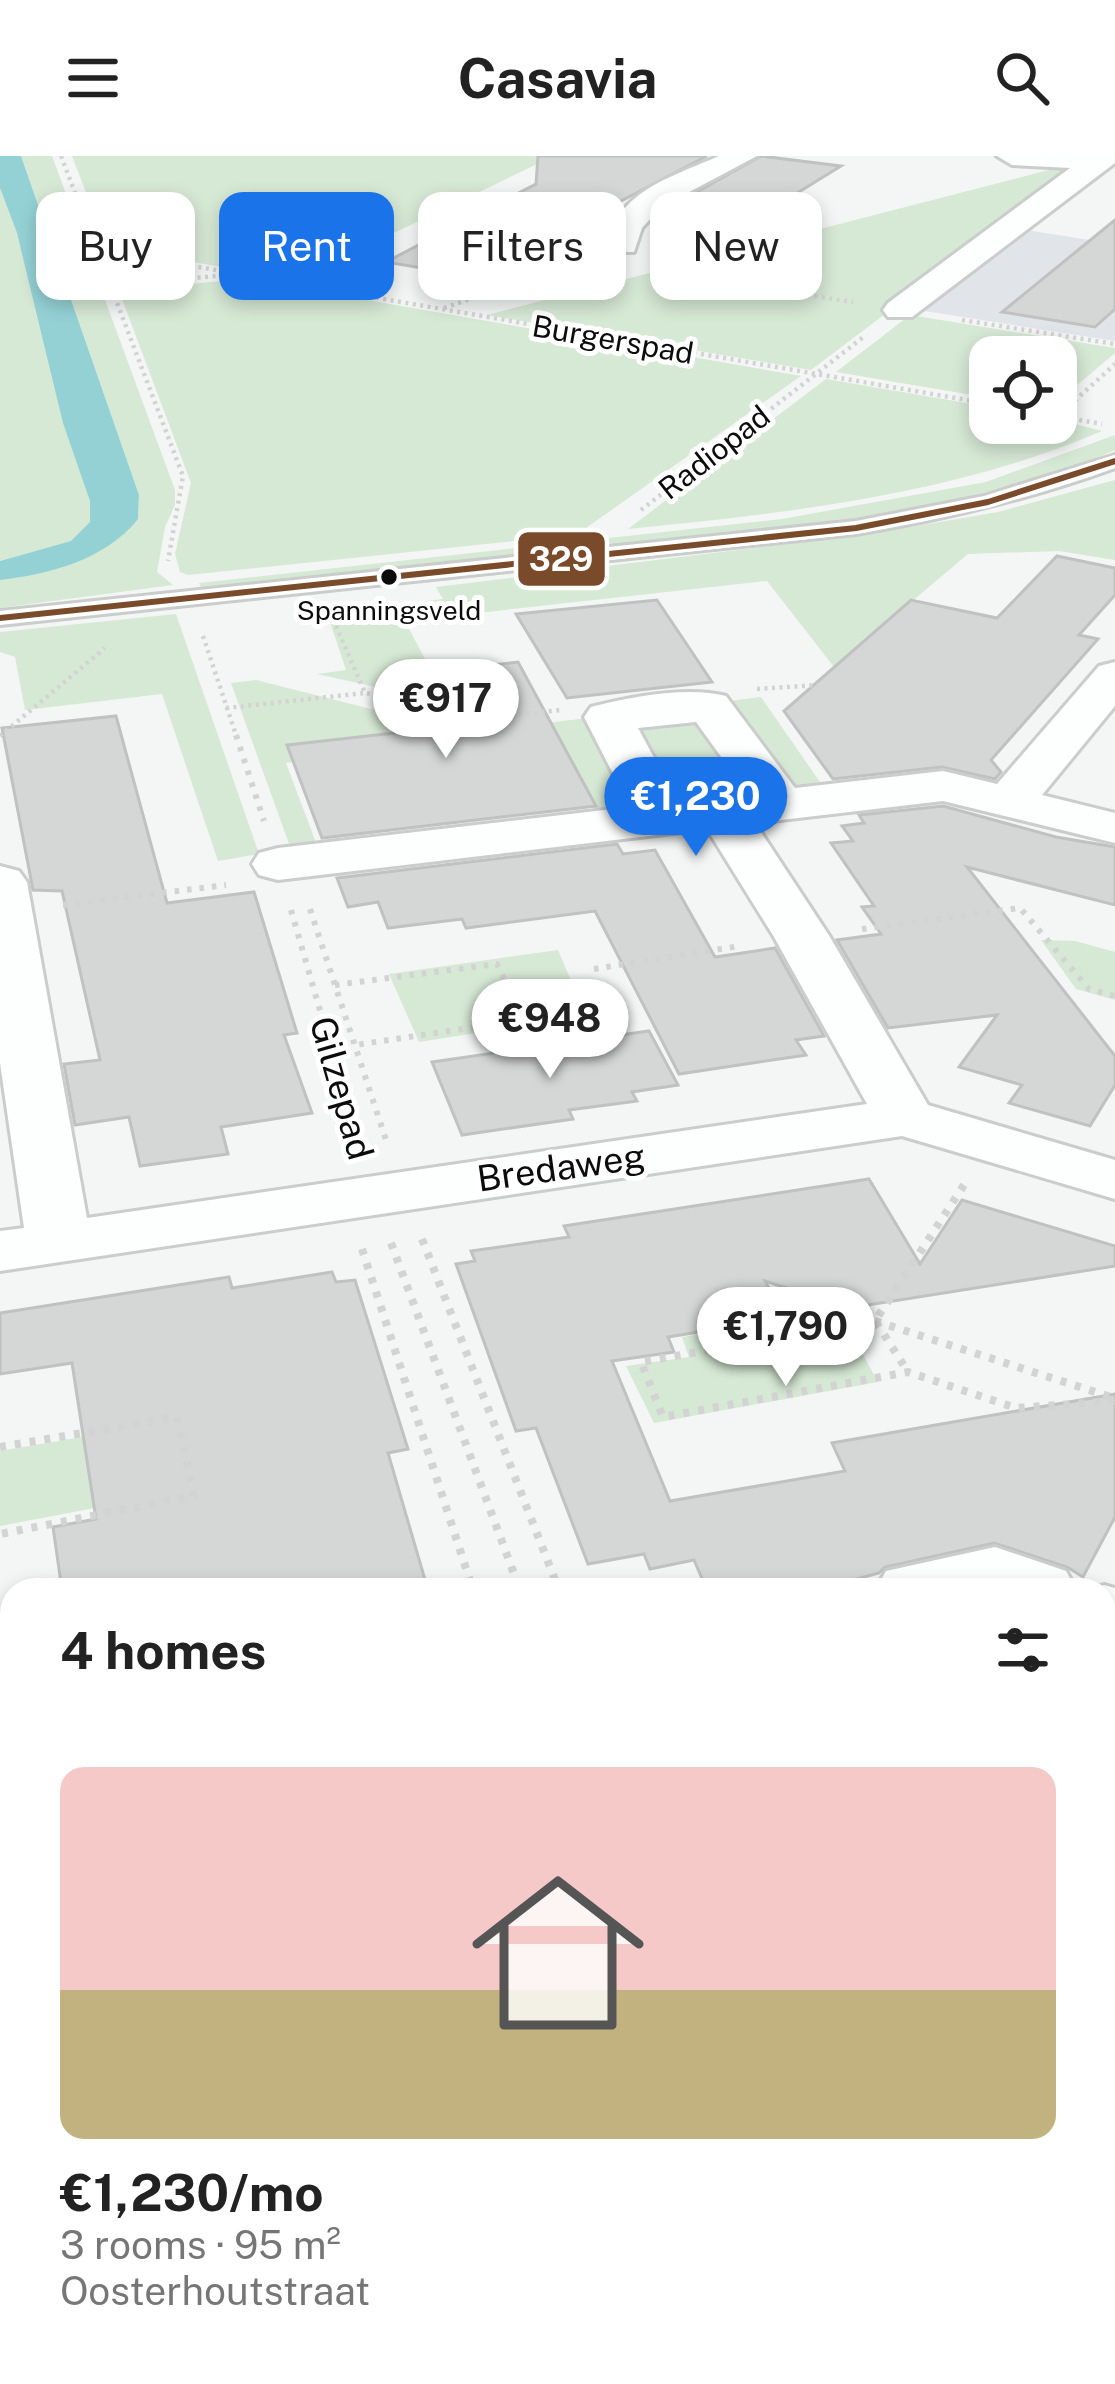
<!DOCTYPE html>
<meta charset="utf-8">
<style>
:root{--surface:#fff;--page:#f6f6f6;--text:#222;--muted:#767676;--line:#e0e0e0;--accent:#1a73e8}
body{margin:0;font-family:"Public Sans",sans-serif;background:var(--page);color:var(--text);height:100vh;display:flex;flex-direction:column;font-size:45px;white-space:nowrap}
*{box-sizing:border-box;margin:0}
p{font-size:39px;color:var(--muted)}
.icon{flex:none;width:66px;height:66px;fill:none;stroke:currentColor;stroke-width:2;stroke-linecap:round;stroke-linejoin:round}
.map{position:relative;flex:1;overflow:hidden}
.details{position:absolute;left:0px;top:1422px;width:1116px;height:807px;display:flex;flex-direction:column;background:var(--surface);border-radius:36px 36px 0 0;box-shadow:0 6px 18px #0003}
.details>*{flex:none}
.guide{position:absolute;left:36px;top:36px;width:1044px;height:108px;display:flex;gap:24px}
.controls{position:absolute;left:969px;top:180px;display:grid;gap:24px}
.controls a{display:grid;place-items:center;width:108px;height:108px;border-radius:24px;background:var(--surface);box-shadow:0 6px 18px #0003;font-size:60px}
.price{position:absolute;translate:-50% -102px;padding:0 27px;border-radius:42px;background:#fff;color:#222;font-size:39px;line-height:78px;filter:drop-shadow(0 3px 6px #0008)}
.price::after{content:'';position:absolute;left:50%;top:72px;width:36px;height:27px;margin-left:-18px;background:inherit;clip-path:polygon(0 0,100% 0,50% 100%)}
.price.current{background:var(--accent);color:#fff}
ul{padding:0;list-style:none}
li{display:grid;align-content:center;gap:24px;height:636px;padding:0 60px}
li+li{border-top:3px solid var(--line)}
li span{display:grid;place-items:center;height:372px;border-radius:24px;color:#555}
li>.icon{margin-inline-start:auto}
span .icon{width:216px;height:216px;fill:#fffc;stroke-width:1}
li b{font-size:51px}
h2{display:flex;justify-content:space-between;align-items:center;height:144px;padding:0 60px;font-size:51px}
.pill{padding:0 42px;border-radius:24px;background:var(--surface);box-shadow:0 6px 18px #0003;font-size:42px;line-height:108px}
.pill.current{background:var(--accent);color:#fff}
header{display:flex;justify-content:space-between;align-items:center;height:156px;padding:0 60px;background:var(--surface);font-size:54px;font-weight:700}
.map>svg:first-child{display:block}
.built{fill:#e1e5e9}
.green{fill:#d6e9d5}
.water{fill:#94d1d5}
.building{fill:#d5d6d6;stroke:#c0c1c1;stroke-width:3}
.lines{fill:none;stroke-linecap:round;stroke-linejoin:round}
.lane-casing{stroke:#cbcccc;stroke-width:6}
.street-casing{stroke:#cbcccc;stroke-width:6}
.path-far3{stroke:#d3d3d3;stroke-width:4.5;stroke-dasharray:3 4.5;stroke-linecap:butt}
.path-far2{stroke:#d3d3d3;stroke-width:6;stroke-dasharray:4.5 8;stroke-linecap:butt}
.path-far1{stroke:#d3d3d3;stroke-width:8;stroke-dasharray:6 9;stroke-linecap:butt}
.path{stroke:#d3d3d3;stroke-width:10;stroke-dasharray:8 12;stroke-linecap:butt}
.lane{fill:#fdfefe;fill-rule:evenodd}
.street{fill:#fdfefe;fill-rule:evenodd}
.bus-1-casing{stroke:#fff;stroke-width:12}
.bus-1{stroke:#7a4b2a;stroke-width:6}
.bus-dot{fill:#0c0c0c;stroke:#fff;stroke-width:4.5}
.labels{text-anchor:middle;dominant-baseline:central;stroke-width:10;stroke-linejoin:round;paint-order:stroke}
.far-bus-label{font-size:27px;fill:#0c0c0c;stroke:#fff}
.far-street-label{font-size:30px;fill:#0c0c0c;stroke:#fff}
.street-label{font-size:36px;fill:#0c0c0c;stroke:#fff}
.line-badge{stroke:#fff;stroke-width:4.5}
.badge-label{font-size:33px;text-anchor:middle;font-weight:bold;fill:#fff}
</style>
<header><svg class="icon" aria-label="menu" viewBox="0 0 24 24"><path d="M4 6h16M4 12h16M4 18h16"/></svg>Casavia<svg class="icon" aria-label="search" viewBox="0 0 24 24"><circle cx="10" cy="10" r="6"/><path d="M15 15l6 6"/></svg></header>
<div class="map">
<svg width="1115" height="2228" viewBox="0 0 1115 2228">
<rect width="100%" height="100%" fill="#f4f5f5"/>
<!-- built -->
<polygon class="built" points="1020,73 1115,88 1115,185 912,153"/>
<!-- green -->
<g class="green">
<polygon points="21,0 52,0 175,334 175,349 165,371 157,416 173,429 0,452 0,424 138,363 139,339"/>
<polygon points="72,0 554,0 296,124 107,91"/>
<polygon points="1072,8 1081,10 811,214 487,159"/>
<polygon points="0,32 17,77 90,345 90,367 72,385 0,405"/>
<polygon points="231,124 270,127 801,220 586,372 553,381 188,419 180,416 175,398 191,327 119,135"/>
<polygon points="910,159 1115,192 1115,197 1056,247 1056,201 990,201 990,242 836,216"/>
<path d="M826 223 990 251V267H1056V263L1102 275C954 339 787 357 628 373Z"/>
<path d="M1115 279V294C1029 332 937 348 845 364L203 435 199 427 782 363 986 326Z"/>
<polygon points="1115,324 1115,404 1059,395 968,398 834,511 767,425 405,465 448,547 317,518 346,514 327,457 443,443 436,431 869,378 998,356"/>
<polygon points="176,458 259,698 218,705 162,538 25,554 15,501 0,496 0,476"/>
<polygon points="256,524 494,584 286,607 318,692 292,696 231,527"/>
<polygon points="761,541 822,629 598,660 546,567"/>
<polygon points="1041,784 1075,785 1115,796 1115,844 1076,833"/>
<polygon points="558,794 586,860 419,886 389,818"/>
<polygon points="840,1157 878,1226 654,1267 626,1210 689,1201 682,1181"/>
<polygon points="170,1266 179,1336 0,1370 0,1295"/>
<polygon points="12,1663 12,2081 0,2074 0,1671"/>
</g>
<!-- water -->
<path class="water" d="M0 0H21L139 339 138 363C105 404 50 418 0 424V405L71 385 90 366V345L63 267 17 77 0 32Z"/>
<!-- building -->
<g class="building">
<polygon points="538,0 707,0 476,121 386,106 536,28"/>
<polygon points="761,0 841,10 755,63 672,50"/>
<polygon points="1115,64 1115,153 1095,171 1002,156"/>
<polygon points="1057,400 1115,412 1115,439 1079,479 1098,483 991,604 1001,616 995,623 942,611 833,623 784,555 911,444 997,462"/>
<polygon points="657,444 712,526 567,542 516,458"/>
<polygon points="518,506 596,650 322,682 287,589 439,572 413,518"/>
<polygon points="116,560 167,747 254,736 297,877 284,879 312,957 221,971 228,998 140,1010 129,961 75,969 64,908 100,904 62,735 33,734 2,572"/>
<polygon points="943,650 1056,681 1115,691 1115,749 967,711 1115,900 1115,929 1090,970 1009,947 1022,929 959,911 997,859 888,872 837,784 881,778 862,751 874,750 831,687 853,685 842,670 864,667 859,659"/>
<polygon points="617,688 623,698 655,694 715,801 775,792 824,880 796,884 806,899 679,918 595,755 466,772 462,763 388,772 378,746 348,751 337,722"/>
<polygon points="649,875 678,929 632,936 637,945 569,954 573,963 462,979 432,906"/>
<polygon points="869,1023 920,1108 962,1044 1115,1090 1115,1110 849,1152 765,1125 785,1162 668,1181 674,1196 612,1205 670,1345 845,1315 832,1287 1115,1238 1115,1361 1083,1421 1067,1411 994,1387 885,1411 879,1417 853,1424 792,1434 707,1434 694,1404 650,1413 644,1398 588,1408 536,1272 516,1275 456,1108 475,1105 471,1095 569,1081 564,1070"/>
<polygon points="332,1116 336,1126 355,1124 408,1293 388,1297 428,1434 62,1434 53,1371 96,1363 72,1207 0,1218 0,1157 229,1121 232,1132"/>
</g>
<g class="lines">
<defs>
<path id="lane" d="M1115 299V312C1030 343 945 363 856 378L0 469V455L856 365 984 340Z"/>
<g id="street">
<path d="M719 0H757L661 51 642 72 634 96H612L607 89C617 35 674 20 719 0Z"/>
<polygon points="997,0 1115,0 1115,7 912,161 888,161 883,154 888,147 1070,12 1012,9"/>
<path d="M1115 506V550L1042 639 1115 657V687L943 645 755 667 830 781 928 949 1115 1004V1043L902 980 0 1115V1075L24 1072 0 907V710L19 715 27 726 87 1062 867 948 774 781 707 673 278 724 259 719 252 708 259 697 278 692 630 651 584 561 591 551C630 541 687 530 726 540L795 632 943 615 997 628 1099 510ZM696 566 748 638 678 646 638 572Z"/>
<polygon points="995,1391 1066,1415 1077,1434 875,1434 886,1415"/>
<polygon points="1104,1429 1115,1432 1115,1489 1104,1486 1104,1434 1088,1434"/>
<polygon points="12,1581 12,1651 0,1655 0,1585"/>
<polygon points="0,2087 12,2092 12,2186 0,2182"/>
<polygon points="97,2217 214,2217 218,2228 102,2228"/>
</g>
</defs>
<!-- lane casing -->
<use href="#lane" class="lane-casing"/>
<!-- street casing -->
<use href="#street" class="street-casing"/>
<!-- path-far3 -->
<g class="path-far3">
<polyline points="61,0 183,320 168,405"/>
<polyline points="95,93 990,248"/>
<polyline points="664,104 733,118"/>
<polyline points="108,130 226,119"/>
<polyline points="807,139 853,146"/>
<polyline points="444,152 582,104"/>
<polyline points="962,164 1115,188"/>
<polyline points="1057,260 1102,268"/>
<polyline points="1058,260 1115,208"/>
<polyline points="641,354 866,179"/>
<polyline points="333,463 365,537 412,545 406,549"/>
<polyline points="203,480 237,582"/>
<polyline points="757,533 819,529"/>
<polyline points="226,552 365,537"/>
<polyline points="515,569 508,560 560,554"/>
<polyline points="0,580 105,492"/>
</g>
<!-- path-far2 -->
<g class="path-far2">
<polyline points="236,579 264,665"/>
<polyline points="63,749 226,729"/>
<polyline points="310,753 388,990"/>
<polyline points="291,754 360,993"/>
<polyline points="862,773 1020,752 1089,833 1115,840"/>
<polyline points="594,813 740,790"/>
<polyline points="335,829 497,808 524,864 355,889"/>
</g>
<!-- path-far1 -->
<g class="path-far1">
<polyline points="964,1029 875,1165 641,1206 663,1261 908,1216 1016,1252 1115,1245"/>
<polyline points="422,1083 559,1434"/>
<polyline points="391,1087 520,1434"/>
<polyline points="362,1093 473,1434"/>
<polyline points="875,1165 1114,1242"/>
<polyline points="876,1166 908,1216"/>
<polyline points="0,1291 177,1261 194,1340 0,1378"/>
</g>
<!-- path -->
<g class="path">
<polyline points="1104,1745 1115,1749"/>
<polyline points="643,2217 665,2228"/>
<polyline points="289,2228 296,2217"/>
<polyline points="351,2228 358,2217"/>
<polyline points="408,2228 414,2217"/>
</g>
<!-- lane -->
<use href="#lane" class="lane"/>
<!-- street -->
<use href="#street" class="street"/>
<defs>
<polyline id="bus-1" points="0,462 856,372 988,346 1115,305"/>
</defs>
<!-- bus-1 casing -->
<use href="#bus-1" class="bus-1-casing"/>
<!-- bus-1 -->
<use href="#bus-1" class="bus-1"/>
</g>
<!-- markers -->
<circle class="bus-dot" cx="389" cy="421" r="10"/>
<g class="labels">
<!-- far-bus labels -->
<g class="far-bus-label">
<text x="389" y="454">Spanningsveld</text>
</g>
<!-- far-street labels -->
<g class="far-street-label">
<text transform="translate(613 183) rotate(10)">Burgerspad</text>
<text transform="translate(714 296) rotate(-38)">Radiopad</text>
</g>
<!-- street labels -->
<g class="street-label">
<text transform="translate(342 932) rotate(74)">Gilzepad</text>
<text transform="translate(561 1011) rotate(-8)">Bredaweg</text>
</g>
</g>
<rect class="line-badge" x="516" y="374" width="91" height="58" rx="12" fill="#7a4b2a"/>
<g class="badge-label">
<text x="561" y="415">329</text>
</g>
</svg>
<div class="controls">
<a><svg class="icon" aria-label="locate" viewBox="0 0 24 24"><circle cx="12" cy="12" r="6"/><path d="M12 2v4M12 18v4M2 12h4M18 12h4"/></svg></a>
</div>
<b class="price" style="left:446px;top:605px">€917</b>
<b class="price current" style="left:696px;top:703px">€1,230</b>
<b class="price" style="left:550px;top:925px">€948</b>
<b class="price" style="left:786px;top:1233px">€1,790</b>
<div class="guide">
<a class="pill">Buy</a>
<a class="pill current">Rent</a>
<a class="pill">Filters</a>
<a class="pill">New</a>
</div>
<section class="details">
<h2>4 homes<svg class="icon" aria-label="filters" viewBox="0 0 24 24"><path d="M4 7h16M4 17h16"/><circle cx="9" cy="7" r="2"/><circle cx="15" cy="17" r="2"/></svg></h2>
<ul>
<li><span style="background:linear-gradient(#f6c9c9 60%,#c2b280 0)"><svg class="icon" aria-label="home" viewBox="0 0 24 24"><path d="M3 11l9-7 9 7M6 9v11h12V9"/></svg></span><div><b>€1,230/mo</b><p>3 rooms · 95 m²</p><p>Oosterhoutstraat</p></div></li>
</ul>
</section>
</div>
